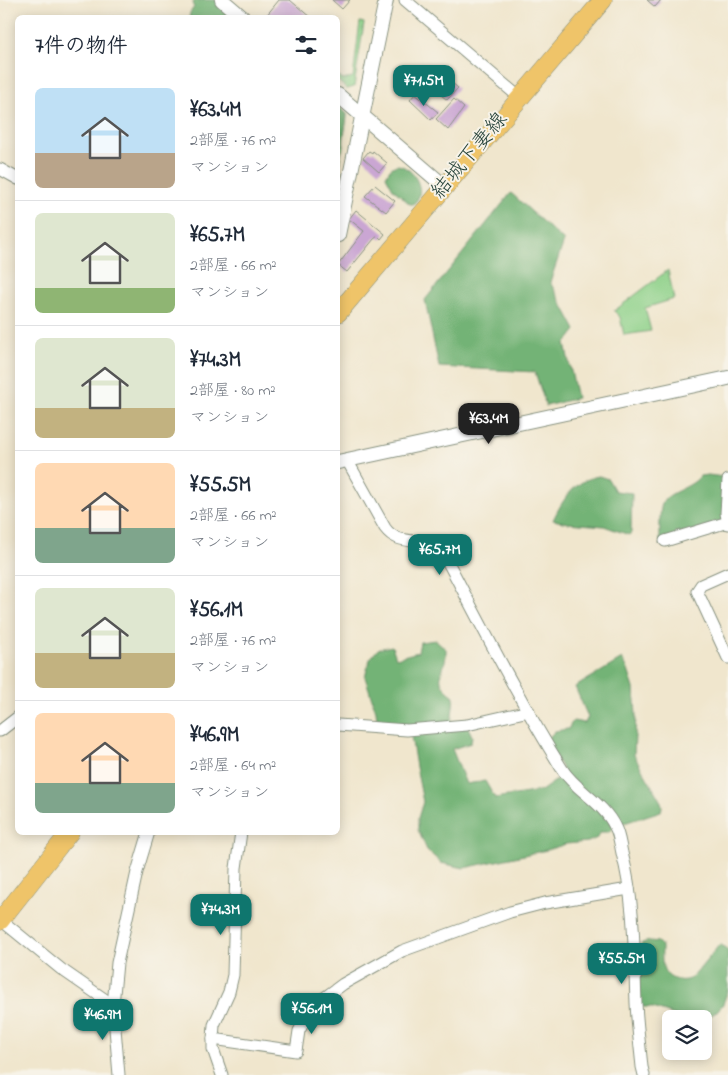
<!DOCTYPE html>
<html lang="ja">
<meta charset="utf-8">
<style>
:root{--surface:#fff;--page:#f6f6f7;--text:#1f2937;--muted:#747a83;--line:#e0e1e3;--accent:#0f766e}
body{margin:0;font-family:"Indie Flower","Klee One",sans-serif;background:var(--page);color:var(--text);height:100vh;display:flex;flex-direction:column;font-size:19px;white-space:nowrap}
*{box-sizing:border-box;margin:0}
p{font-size:16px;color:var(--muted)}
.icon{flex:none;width:28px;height:28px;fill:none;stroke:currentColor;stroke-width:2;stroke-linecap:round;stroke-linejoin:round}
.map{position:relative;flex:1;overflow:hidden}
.drawer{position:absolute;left:15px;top:15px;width:325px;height:820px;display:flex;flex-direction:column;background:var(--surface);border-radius:8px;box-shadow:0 2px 12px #0003}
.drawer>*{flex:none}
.controls{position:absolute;left:662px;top:1010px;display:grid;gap:10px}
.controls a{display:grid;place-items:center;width:50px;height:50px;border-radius:8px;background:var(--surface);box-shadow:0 2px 12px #0003;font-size:25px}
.price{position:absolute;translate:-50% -42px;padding:0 11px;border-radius:10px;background:var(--accent);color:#fff;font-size:16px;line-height:32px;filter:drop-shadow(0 1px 2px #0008)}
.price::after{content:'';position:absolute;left:50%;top:30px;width:15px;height:11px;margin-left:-8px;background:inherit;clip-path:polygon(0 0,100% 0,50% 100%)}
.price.active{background:#222;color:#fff}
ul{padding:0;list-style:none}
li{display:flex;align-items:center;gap:15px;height:125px;padding:0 20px}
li+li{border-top:1px solid var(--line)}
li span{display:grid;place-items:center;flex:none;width:140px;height:100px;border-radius:8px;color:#555}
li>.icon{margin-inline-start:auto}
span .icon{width:60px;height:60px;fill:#fffc;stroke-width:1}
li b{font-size:21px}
h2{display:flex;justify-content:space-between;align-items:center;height:60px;padding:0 20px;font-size:21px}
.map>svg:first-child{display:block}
.green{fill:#8fd18a;stroke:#57875f}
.forest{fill:#73b376;stroke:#497855}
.building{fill:#caa6d3}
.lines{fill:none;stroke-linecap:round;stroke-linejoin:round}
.minor-casing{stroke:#889280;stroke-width:13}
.tertiary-casing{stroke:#889280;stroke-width:16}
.primary-casing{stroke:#889280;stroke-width:19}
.minor{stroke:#fff;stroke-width:11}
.tertiary{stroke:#fff;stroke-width:14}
.primary{stroke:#efc469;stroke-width:18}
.labels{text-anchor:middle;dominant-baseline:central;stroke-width:4;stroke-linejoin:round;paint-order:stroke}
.street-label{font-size:21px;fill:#1f3d34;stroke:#f7f3e8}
</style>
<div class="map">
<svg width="728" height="1075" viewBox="0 0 728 1075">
<rect width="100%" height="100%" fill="#f7f3e8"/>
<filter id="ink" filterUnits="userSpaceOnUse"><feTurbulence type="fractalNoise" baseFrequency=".02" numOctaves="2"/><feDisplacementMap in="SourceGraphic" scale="10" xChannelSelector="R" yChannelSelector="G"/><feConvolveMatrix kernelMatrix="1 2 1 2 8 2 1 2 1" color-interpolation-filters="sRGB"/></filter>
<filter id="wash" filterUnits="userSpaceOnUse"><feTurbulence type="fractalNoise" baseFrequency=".0096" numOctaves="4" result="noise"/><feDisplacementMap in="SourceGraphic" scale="20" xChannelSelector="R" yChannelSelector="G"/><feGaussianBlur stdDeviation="1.12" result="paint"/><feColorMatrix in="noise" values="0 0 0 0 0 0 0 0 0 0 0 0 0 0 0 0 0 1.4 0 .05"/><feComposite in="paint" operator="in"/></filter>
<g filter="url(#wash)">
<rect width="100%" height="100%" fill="#f0e6cd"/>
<!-- green -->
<g class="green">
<polygon points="360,22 364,23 354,87 347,89 338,81 338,76 343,80 353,77"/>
<polygon points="668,270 674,299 645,308 651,331 624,335 620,317 614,311"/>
</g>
<!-- forest -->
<g class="forest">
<polygon points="196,0 218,0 241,17 189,18 190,13 194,7 193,2"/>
<path d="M338 106 347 114C347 125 342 137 344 147 337 157 342 168 341 179 340 185 339 190 338 196Z"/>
<path d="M396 165C413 165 429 193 413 204H410L393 189 386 176 390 169Z"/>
<polygon points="511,193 564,241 550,282 576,330 565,344 577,398 546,406 535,372 439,367 425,300"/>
<path d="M708 475 724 477 725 521 660 541C660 531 659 513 662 504 666 492 692 488 700 476Z"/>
<path d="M599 476 608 479 615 491 632 493 631 533 629 535 604 526 568 523 553 520C563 499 575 480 599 476Z"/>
<path d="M436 640 446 649C447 674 429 678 454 696L451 726 467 725 472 736 471 743 452 749 466 784 485 781 495 798 541 791 565 774 546 740 555 731 568 729 573 721 585 723 588 717 575 687 622 659 627 667 634 688 636 715 634 755 661 802 662 807 661 811 615 826 609 832H601L597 838 588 842 566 844 547 850 464 868 441 863 427 850 418 830V818L423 802 416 767 410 730 378 728 376 711 365 677 370 659 378 649 392 646 396 658 418 652 420 642Z"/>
<path d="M650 941 658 942 662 946C662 952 661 960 663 967 667 980 682 984 693 977L720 944 728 950V990L723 1004 716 1012 709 1017 701 1019H686L653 1008 636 1006 639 947 642 943Z"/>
</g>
<g id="blocks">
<!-- building -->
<g class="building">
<polygon points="279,0 290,0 311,18 267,18 266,16"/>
<polygon points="332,0 350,0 342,9"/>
<polygon points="647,0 661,0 655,7"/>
<polygon points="451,82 458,88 447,100 440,94"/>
<polygon points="415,94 438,112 431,120 410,100"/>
<polygon points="454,99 464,108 448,130 436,119"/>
<polygon points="369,151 372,153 373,151 387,163 379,172 363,158"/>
<polygon points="375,185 395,201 386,212 365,196"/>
<polygon points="356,210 385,234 381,239 378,236 374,239 347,272 338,265 364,231 349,219"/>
</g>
</g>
</g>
<g filter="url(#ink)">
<use href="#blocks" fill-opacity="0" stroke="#889280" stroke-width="1"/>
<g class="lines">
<defs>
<g id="minor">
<polyline points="405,0 519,97"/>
<polyline points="0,169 18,179"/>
<path d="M347 460 385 528C399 547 418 536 436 547 442 551 446 560 450 566 486 634 521 703 562 769 576 791 603 802 615 827 619 834 620 844 622 853 635 902 634 953 636 1003 637 1025 640 1046 642 1067L644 1075"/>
<polyline points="728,480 726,513 728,524"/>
<polyline points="665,541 728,522"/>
<polyline points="728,573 701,585 697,591 728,658"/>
<polyline points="338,725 407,730 467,725 529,711"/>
<polyline points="0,731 18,717"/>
<polyline points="1,920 61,969 113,1005"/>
<polyline points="213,1039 296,1051 299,1031 312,1007 343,984 402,951 510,912 545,903 629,889"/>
<polyline points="119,1075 113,1005 117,963 137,872 149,832"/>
<polyline points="222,1075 213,1049 213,1039 214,1025 229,992 233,975 236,868 241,832"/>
</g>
<g id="tertiary">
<polyline points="222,0 243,18"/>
<polyline points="338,95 444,186"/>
<polyline points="338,235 386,0"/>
<polyline points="338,462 728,378"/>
</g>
<g id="primary">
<polyline points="338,313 603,0"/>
<polyline points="0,921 70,832"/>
</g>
</defs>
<!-- minor casing -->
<use href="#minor" class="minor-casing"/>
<!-- tertiary casing -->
<use href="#tertiary" class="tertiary-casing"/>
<!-- primary casing -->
<use href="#primary" class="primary-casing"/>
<!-- minor -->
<use href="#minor" class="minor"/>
<!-- tertiary -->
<use href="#tertiary" class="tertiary"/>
<!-- primary -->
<use href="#primary" class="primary"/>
</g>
</g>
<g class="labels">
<!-- street labels -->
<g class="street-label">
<text transform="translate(470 156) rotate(-50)">結城下妻線</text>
</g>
</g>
</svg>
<div class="controls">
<a><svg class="icon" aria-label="layers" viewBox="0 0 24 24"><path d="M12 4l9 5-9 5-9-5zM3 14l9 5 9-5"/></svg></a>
</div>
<b class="price" style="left:424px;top:107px">¥71.5M</b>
<b class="price active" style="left:489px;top:445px">¥63.4M</b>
<b class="price" style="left:440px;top:576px">¥65.7M</b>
<b class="price" style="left:221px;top:936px">¥74.3M</b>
<b class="price" style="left:622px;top:985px">¥55.5M</b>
<b class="price" style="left:312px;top:1035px">¥56.1M</b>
<b class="price" style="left:103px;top:1041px">¥46.9M</b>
<section class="drawer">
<h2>7件の物件<svg class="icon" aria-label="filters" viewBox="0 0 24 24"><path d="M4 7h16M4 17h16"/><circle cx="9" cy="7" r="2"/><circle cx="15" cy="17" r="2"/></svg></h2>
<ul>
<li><span style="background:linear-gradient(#bfe0f5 65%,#b9a48a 0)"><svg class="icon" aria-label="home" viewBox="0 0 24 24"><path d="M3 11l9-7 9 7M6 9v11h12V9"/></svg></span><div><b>¥63.4M</b><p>2部屋 · 76 m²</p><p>マンション</p></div></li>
<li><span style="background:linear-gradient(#dfe7d0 75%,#8fb573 0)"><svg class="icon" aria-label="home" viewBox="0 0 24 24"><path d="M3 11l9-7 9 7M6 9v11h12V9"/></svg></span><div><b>¥65.7M</b><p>2部屋 · 66 m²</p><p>マンション</p></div></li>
<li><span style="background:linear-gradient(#dfe7d0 70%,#c2b280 0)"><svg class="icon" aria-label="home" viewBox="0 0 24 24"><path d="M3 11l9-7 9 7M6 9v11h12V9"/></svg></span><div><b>¥74.3M</b><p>2部屋 · 80 m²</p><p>マンション</p></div></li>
<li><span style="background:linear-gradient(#ffd9b3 65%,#7fa58c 0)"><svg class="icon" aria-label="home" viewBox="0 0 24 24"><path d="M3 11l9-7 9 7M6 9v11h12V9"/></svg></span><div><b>¥55.5M</b><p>2部屋 · 66 m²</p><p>マンション</p></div></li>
<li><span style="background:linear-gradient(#dfe7d0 65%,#c2b280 0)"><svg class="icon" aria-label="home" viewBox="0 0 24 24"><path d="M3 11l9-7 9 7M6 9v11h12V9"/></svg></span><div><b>¥56.1M</b><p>2部屋 · 76 m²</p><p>マンション</p></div></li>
<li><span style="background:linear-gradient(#ffd9b3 70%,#7fa58c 0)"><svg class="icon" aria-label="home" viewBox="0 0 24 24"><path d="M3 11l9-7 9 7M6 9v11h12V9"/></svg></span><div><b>¥46.9M</b><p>2部屋 · 64 m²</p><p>マンション</p></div></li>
</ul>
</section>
</div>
